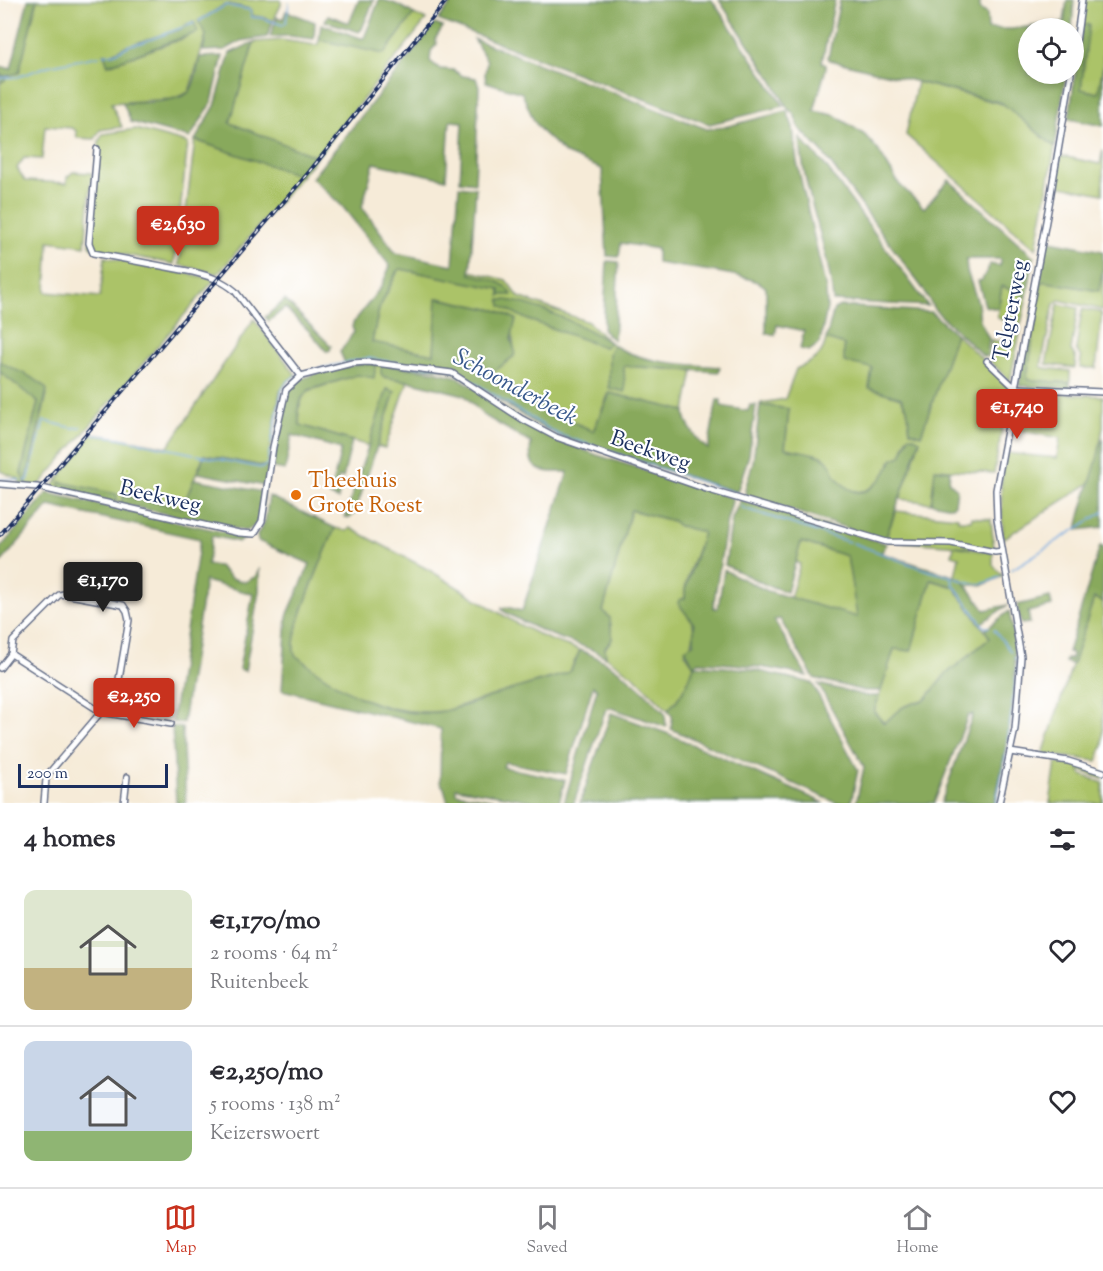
<!DOCTYPE html>
<meta charset="utf-8">
<style>
:root{--surface:#fff;--page:#f2f2f3;--text:#2b2b33;--muted:#7c7c81;--line:#e1e1e2;--accent:#c8321e}
body{margin:0;font-family:"Sorts Mill Goudy",serif;background:var(--page);color:var(--text);height:100vh;display:flex;flex-direction:column;font-size:22px;white-space:nowrap}
*{box-sizing:border-box;margin:0}
p{font-size:20px;color:var(--muted)}
.icon{flex:none;width:33px;height:33px;fill:none;stroke:currentColor;stroke-width:2;stroke-linecap:round;stroke-linejoin:round}
.map{position:relative;height:803px;overflow:hidden}
.sheet{display:flex;flex-direction:column;background:var(--surface);flex:1}
.sheet>*{flex:none}
.controls{position:absolute;left:1018px;top:18px;display:grid;gap:12px}
.controls a{display:grid;place-items:center;width:66px;height:66px;border-radius:50%;background:var(--surface);box-shadow:0 3px 9px #0003;font-size:30px}
.scale{position:absolute;left:18px;bottom:15px;width:150px;box-sizing:border-box;padding-left:6px;border:3px solid #1b2f5e;border-top:0;font-size:16px;line-height:21px;white-space:nowrap;color:#1b2f5e;-webkit-text-stroke:4px #fff;paint-order:stroke}
.price{position:absolute;translate:-50% -51px;padding:0 14px;border-radius:6px;background:var(--accent);color:#fff;font-size:20px;line-height:39px;filter:drop-shadow(0 2px 3px #0008)}
.price::after{content:'';position:absolute;left:50%;top:36px;width:18px;height:14px;margin-left:-9px;background:inherit;clip-path:polygon(0 0,100% 0,50% 100%)}
.price.on{background:#222;color:#fff}
ul{padding:0;list-style:none}
li{display:flex;align-items:center;gap:18px;height:150px;padding:0 24px}
li+li{border-top:2px solid var(--line)}
li span{display:grid;place-items:center;flex:none;width:168px;height:120px;border-radius:12px;color:#555}
li>.icon{margin-inline-start:auto}
span .icon{width:72px;height:72px;fill:#fffc;stroke-width:1}
li b{font-size:26px}
h2{display:flex;justify-content:space-between;align-items:center;height:72px;padding:0 24px;font-size:26px}
.tabs{display:flex;justify-content:space-around;align-items:center;height:84px;border-top:2px solid var(--line);background:var(--surface);font-size:16px;color:var(--muted)}
.tabs a{display:grid;justify-items:center;gap:3px}
.tabs .on{color:var(--accent)}
.map>svg:first-child{display:block}
.green{fill:#abc368;stroke:#637963;stroke-width:1.5;fill-rule:evenodd}
.forest{fill:#88a95c;stroke:#526c5d;stroke-width:1.5}
.lines{fill:none;stroke-linecap:round;stroke-linejoin:round}
.stream{stroke:#72a8e0;stroke-width:1.5}
.street-casing{stroke:#687189;stroke-width:8}
.street{stroke:#fff;stroke-width:5}
.rail-casing{stroke:#1b2f5e;stroke-width:4}
.rail{stroke:#fff;stroke-width:1.5;stroke-dasharray:4.5;stroke-linecap:butt}
.food-dot{fill:#e8710a;stroke:#fff;stroke-width:2}
.labels{text-anchor:middle;dominant-baseline:central;stroke-width:4.5;stroke-linejoin:round;paint-order:stroke}
.street-label{font-size:22px;fill:#1b2f5e;stroke:#fff}
.food-label{font-size:22px;fill:#c56008;stroke:#fff;text-anchor:start}
.water-label{font-size:24px;font-style:italic;fill:#39598c;stroke:#fff}
</style>
<div class="map">
<svg width="1103" height="803" viewBox="0 0 1103 803">
<rect width="100%" height="100%" fill="#fff"/>
<filter id="ink" filterUnits="userSpaceOnUse"><feTurbulence type="fractalNoise" baseFrequency=".0167" numOctaves="2"/><feDisplacementMap in="SourceGraphic" scale="12" xChannelSelector="R" yChannelSelector="G"/><feConvolveMatrix kernelMatrix="1 2 1 2 8 2 1 2 1" color-interpolation-filters="sRGB"/></filter>
<filter id="wash" filterUnits="userSpaceOnUse"><feTurbulence type="fractalNoise" baseFrequency=".008" numOctaves="4" result="noise"/><feDisplacementMap in="SourceGraphic" scale="24" xChannelSelector="R" yChannelSelector="G"/><feGaussianBlur stdDeviation="1.35" result="paint"/><feColorMatrix in="noise" values="0 0 0 0 0 0 0 0 0 0 0 0 0 0 0 0 0 1.4 0 .05"/><feComposite in="paint" operator="in"/></filter>
<g filter="url(#wash)">
<rect width="100%" height="100%" fill="#f6ebd8"/>
<!-- green -->
<g class="green">
<path d="M37 0H281V5L273 21 263 17 253 16 250 9 224 5 199 21 206 35 189 92 172 99 111 103 122 127 100 130 95 139 77 138 76 131 72 128 45 126 42 159 24 158 17 168 25 181 67 183V177L73 172 92 173 85 246 49 241 46 292 100 297 105 257 215 279 38 487 20 484 19 479 0 471V372L38 402 21 473 26 484 47 394 0 361V83L5 80V76L0 78V74L5 76 19 72ZM187 24 185 38 108 65 104 54H112L124 47 180 29Z"/>
<polygon points="1085,0 1103,0 1103,125 1069,119"/>
<polygon points="414,14 426,20 317,157 230,123 254,42 282,40 315,45 318,44 319,40 335,43 390,46"/>
<polygon points="917,82 1006,105 1055,147 1036,249 906,135"/>
<polygon points="136,129 188,143 174,264 94,249 90,245 99,141 103,134"/>
<polygon points="195,140 301,176 218,274 179,265"/>
<polygon points="1103,150 1103,194 1056,185 1061,156 1100,164"/>
<polygon points="1103,267 1103,310 1059,300 1054,304 1041,366 1044,368 1070,371 1070,383 1028,380 1027,377 1042,281 1098,291"/>
<path d="M401 269 500 289V295L505 286 470 274V271L506 280 519 297 588 322 613 345 612 348 624 366 693 371 685 411 609 393 593 431 526 400 490 375 514 356C515 341 509 336 516 320L499 311 438 298 434 354 372 343 379 309 398 271ZM500 301C528 299 583 326 608 341L607 346 604 347 526 319Z"/>
<polygon points="1002,286 1027,297 1021,324 1002,320 997,317"/>
<polygon points="1058,304 1078,308 1071,350 1076,358 1075,368 1046,364"/>
<polygon points="1082,309 1100,312 1102,314 1096,368 1080,368 1081,358 1076,349"/>
<polygon points="254,319 296,375 288,381 280,392 268,467 204,455 182,508 123,496 121,504 60,483 59,491 51,489 91,434 113,437 168,447"/>
<polygon points="1006,325 1021,328 1010,381 990,361 991,340 1002,342"/>
<path d="M956 334 1010 386 994 473 936 469 931 503 900 499 920 440 907 438 901 456 893 459C882 482 861 508 838 479 832 472 830 460 822 456 811 452 796 451 785 449L789 409 760 405 761 403 785 399 796 369C813 361 822 358 826 339L842 344 872 368 901 398 907 408 910 431 921 435Z"/>
<polygon points="376,364 381,365 384,377 408,381 385,448 376,446 394,392 388,389 369,446 300,425 298,410 305,392 357,375 367,376"/>
<polygon points="1018,391 1103,396 1103,427 1097,462 1090,483 1003,539 1001,485 1006,453 1057,458 1060,438 1011,429"/>
<path d="M631 510 673 521 679 526 704 532C699 545 685 579 685 591 685 615 705 631 685 653L694 666C689 683 681 697 668 710L635 677 606 657 604 650 612 639 610 618 603 611Z"/>
<polygon points="896,511 958,517 958,520 971,520 972,517 991,519 994,549 885,540"/>
<path d="M335 528 347 531 350 528 431 571 516 623 548 639 580 650 570 671 564 675 543 680 444 711C385 718 339 690 295 655 286 638 327 549 335 528Z"/>
<polygon points="801,542 847,556 858,618 790,598 800,564 795,562"/>
<polygon points="954,546 993,553 993,565 1003,576 983,585 967,585 962,579 955,576 959,557 952,555"/>
<polygon points="931,580 954,587 990,638 945,675 926,699 903,707 884,723 874,712 894,649 911,651"/>
<polygon points="1094,598 1103,602 1103,745 1097,761 1043,754"/>
<polygon points="1056,763 1079,766 1103,773 1103,779 1082,771 1079,771 1082,775 1103,783 1103,803 1050,803"/>
</g>
<!-- forest -->
<g class="forest">
<polygon points="28,0 37,0 19,73 6,76 5,80 0,83 0,78 4,76 0,74 0,66 11,69"/>
<polygon points="359,0 374,0 362,29 359,32 325,21 328,15 349,23"/>
<path d="M379 0C391 0 404 8 414 14L384 54 319 40 321 24 361 38H364Z"/>
<polygon points="454,0 712,0 784,106 710,124 706,123 438,20"/>
<polygon points="719,0 835,0 822,62 826,65 826,68 814,111 834,115 864,134 878,150 899,184 924,208 949,180 1034,257 1027,297 1002,286 998,309 985,306 978,281 982,280 990,264 1000,266 1000,259 966,259 967,271 978,303 980,321 989,339 987,357 983,356 934,309 923,289 823,153 799,128 794,114 788,109 772,80"/>
<polygon points="840,0 980,0 980,10 987,13 988,29 1012,29 1064,22 1067,0 1074,0 1072,28 1029,28 1029,74 1066,74 1055,147 1002,103 830,60 828,58"/>
<polygon points="230,4 250,9 253,16 273,21 267,37 241,41 225,50 203,51 206,35 198,21 225,5"/>
<polygon points="286,11 315,22 314,39 289,36 270,37 277,17 283,19"/>
<polygon points="194,22 198,32 108,65 104,54 112,54 124,47 180,29"/>
<path d="M435 24 443 27 435 39 437 44 431 51 430 61 440 69 453 70 463 76 476 78 479 87 475 183 460 181 463 122 450 121 446 179 374 163 362 207 396 253 453 265 459 186 476 188 470 274C485 278 505 280 512 295H500V289L401 269 397 271 379 309 372 342 434 354 437 298 499 311 516 319 511 339 515 351 514 356 490 375 526 400 593 431 608 398 609 393 685 411C684 423 699 443 708 449L717 400H721V406L748 411 750 405H756L749 455 737 492 565 439 536 424 459 374 446 369 345 363 340 352 354 332 352 327 353 323 381 287 390 266 342 206 312 178Z"/>
<polygon points="1082,24 1089,25 1081,89 1098,93 1103,66 1103,126 1069,119"/>
<path d="M474 39 707 129 724 127 787 111 793 127 797 162 826 289 827 308 820 343 809 351 800 349 804 331 777 325 775 335 766 333V288C757 274 677 267 657 263V249L621 243 619 257 607 256 602 169 566 154 542 132 534 121 522 93 486 82 485 74 487 61Z"/>
<polygon points="254,42 230,123 317,157 301,176 195,140 215,106 230,53"/>
<path d="M223 56 212 102 190 138 131 122 123 103C137 103 185 103 191 89 196 80 197 67 200 57Z"/>
<path d="M800 138 825 165 928 306 833 301C829 246 803 194 800 138Z"/>
<polygon points="1045,240 1103,251 1103,267 1099,291 1042,281 1027,377 1028,380 1070,383 1070,389 1020,386 1019,384"/>
<polygon points="607,261 619,262 614,340 603,331"/>
<polygon points="285,300 331,346 330,351 326,351 310,332 285,308 269,321 265,317"/>
<path d="M500 300C527 299 587 327 610 343L604 347 526 319 501 306Z"/>
<polygon points="840,306 931,312 956,334 921,435 910,431 907,408 901,398 869,388 872,368 844,362 844,345 826,339 834,309"/>
<path d="M613 345C644 364 685 364 720 367L719 372 624 366 625 392 609 388V353Z"/>
<path d="M0 361C12 370 40 378 47 390L26 485 21 473 38 402 0 372Z"/>
<path d="M376 364 374 378 357 375 309 390 302 398 298 410 300 425 352 441 343 478 339 477 337 485 341 486 338 499 330 496 341 449 292 435 285 470 273 468C276 449 279 411 286 394 297 370 354 365 376 364Z"/>
<path d="M381 365 433 371 458 377 522 420 550 437 597 455 733 498 727 520 713 608H718L724 570 768 591 857 617 847 556 801 542 787 592 764 584 725 565 732 519 740 500 887 544 881 553 962 579 985 610 1008 605 980 624 955 587 931 580 911 651 894 649 881 691H864L814 678 780 619 774 620 807 676C769 667 738 663 698 662L695 665 750 669 812 683 858 770 851 803H837L671 729 672 716 668 710C681 697 689 683 694 666L685 649 694 643V624L678 603 679 600 685 598V590L703 532 679 526 673 521 631 510 603 611 610 618 612 639 605 647 606 657C588 646 568 642 549 634 533 627 516 619 502 610V608L507 607 522 611 568 472C544 472 526 474 531 443L483 415 464 395 408 381 384 377 381 374Z"/>
<polygon points="387,389 395,392 355,513 350,518 345,517"/>
<path d="M760 405 789 409 785 448C794 450 819 453 826 459 831 463 833 473 838 479 861 508 882 482 893 459L901 456 909 436H912L920 440 885 540 746 496 745 489 753 462Z"/>
<path d="M1103 440V527L1077 530C1082 500 1096 472 1101 441Z"/>
<polygon points="204,455 268,467 265,486 198,473"/>
<polygon points="935,469 950,471 949,482 957,489 955,504 952,507 931,503"/>
<path d="M194 479 264 492C263 506 262 527 245 531L121 504 123 496 182 508Z"/>
<polygon points="60,482 117,494 117,503 59,491"/>
<polygon points="47,493 247,537 239,542 212,536 207,565 219,566 231,578 245,582 255,577 259,570 259,591 245,671 239,669 253,594 205,581 183,723 172,722 200,539 49,506 0,564 0,548"/>
<path d="M269 496 335 528C327 549 286 638 295 655 336 687 389 722 444 711 468 706 491 696 514 689 523 686 567 675 570 671 574 665 577 657 580 650 615 663 640 686 665 713L666 727 611 708 606 709 574 803H564L597 689 593 686 566 774 505 762 503 767 565 780 559 803H544L456 788V793L513 803H448L444 788 440 782 441 729 282 690 287 616 310 564 258 541 257 535 265 521Z"/>
<polygon points="1100,546 1103,547 1103,602 1094,598 1073,664 1065,662 1067,658 1071,659 1072,654 1068,652"/>
<polygon points="1050,597 1052,606 1028,612 1030,623 1021,624 1017,605"/>
<path d="M1009 611C1024 678 1008 737 995 803H941L973 714 968 716 934 803H856L864 767 818 684 867 696H879L874 712 884 723 903 707 926 699 945 675 990 638 985 630Z"/>
<polygon points="611,713 669,734 824,803 580,803"/>
<polygon points="172,726 182,728 186,803 176,803"/>
</g>
<g class="lines">
<!-- stream -->
<g class="stream">
<polyline points="199,21 226,5 250,10 252,17 262,18 283,25 286,22 289,3"/>
<polyline points="103,55 115,53 130,45 143,42 194,23"/>
<polyline points="0,78 18,77 48,66 99,56"/>
<polyline points="304,372 367,358 416,366 448,366 557,434 738,494"/>
<polyline points="94,435 114,437 194,454"/>
<polyline points="271,444 282,390 286,383 296,375"/>
<polyline points="197,455 262,468 267,464 270,449"/>
<polyline points="0,479 20,480"/>
<polyline points="25,481 28,480 44,421 73,428 81,427"/>
<polyline points="741,506 743,508 849,542"/>
<polyline points="853,543 926,570 953,577"/>
<polyline points="1011,570 1103,512"/>
<polyline points="952,577 953,584 984,627 989,627"/>
<path d="M955 578C976 584 980 588 1001 576"/>
<polyline points="994,629 1011,652"/>
<polyline points="1014,657 1018,661 1017,675"/>
<polyline points="1012,706 1016,678"/>
<polyline points="1006,752 1012,709"/>
<polyline points="996,803 1006,754"/>
</g>
</g>
</g>
<g filter="url(#ink)">
<g class="lines">
<defs>
<g id="street">
<polyline points="1074,56 1082,0"/>
<path d="M97 149 89 243 93 253 193 272C209 276 222 280 235 291L301 376"/>
<polyline points="987,361 1015,388 1103,392"/>
<polyline points="0,484 37,487 239,533 254,534 262,521 273,447 286,390 301,376 352,363 368,362 452,373 522,419 556,437 709,490 887,542 951,543 995,552 1002,551"/>
<polyline points="11,654 13,641 59,595 64,594 123,605 127,611 129,620 116,697 112,703 101,712 49,773 46,779 44,803"/>
<polyline points="11,654 101,712 171,724"/>
<polyline points="0,668 11,654"/>
<polyline points="1010,752 1068,761 1103,772"/>
<polyline points="124,803 127,777"/>
<polyline points="999,803 1015,729 1021,657 997,519 996,490 1049,205 1071,74"/>
</g>
</defs>
<!-- street casing -->
<use href="#street" class="street-casing"/>
<!-- street -->
<use href="#street" class="street"/>
<defs>
<polyline id="rail" points="0,535 309,172 447,0"/>
</defs>
<!-- rail casing -->
<use href="#rail" class="rail-casing"/>
<!-- rail -->
<use href="#rail" class="rail"/>
</g>
</g>
<!-- markers -->
<circle class="food-dot" cx="296" cy="495" r="6"/>
<g class="labels">
<!-- street labels -->
<g class="street-label">
<text transform="translate(1012 311) rotate(-79)">Telgterweg</text>
<text transform="translate(650 452) rotate(19)">Beekweg</text>
<text transform="translate(160 498) rotate(13)">Beekweg</text>
</g>
<!-- food labels -->
<g class="food-label">
<text x="308" y="482">Theehuis<tspan x="308" dy="25">Grote Roest</tspan></text>
</g>
<!-- water labels -->
<g class="water-label">
<text transform="translate(515 388) rotate(28)">Schoonderbeek</text>
</g>
</g>
</svg>
<div class="controls">
<a><svg class="icon" aria-label="locate" viewBox="0 0 24 24"><circle cx="12" cy="12" r="6"/><path d="M12 2v4M12 18v4M2 12h4M18 12h4"/></svg></a>
</div>
<div class="scale">200 m</div>
<b class="price" style="left:178px;top:257px">€2,630</b>
<b class="price" style="left:1017px;top:440px">€1,740</b>
<b class="price on" style="left:103px;top:613px">€1,170</b>
<b class="price" style="left:134px;top:729px">€2,250</b>
</div>
<section class="sheet">
<h2>4 homes<svg class="icon" aria-label="filters" viewBox="0 0 24 24"><path d="M4 7h16M4 17h16"/><circle cx="9" cy="7" r="2"/><circle cx="15" cy="17" r="2"/></svg></h2>
<ul>
<li><span style="background:linear-gradient(#dfe7d0 65%,#c2b280 0)"><svg class="icon" aria-label="home" viewBox="0 0 24 24"><path d="M3 11l9-7 9 7M6 9v11h12V9"/></svg></span><div><b>€1,170/mo</b><p>2 rooms · 64 m²</p><p>Ruitenbeek</p></div><svg class="icon" aria-label="heart" viewBox="0 0 24 24"><path d="M12 20l-8-8c-3-5 5-10 8-4 3-6 11-1 8 4z"/></svg></li>
<li><span style="background:linear-gradient(#c9d6e8 75%,#8fb573 0)"><svg class="icon" aria-label="home" viewBox="0 0 24 24"><path d="M3 11l9-7 9 7M6 9v11h12V9"/></svg></span><div><b>€2,250/mo</b><p>5 rooms · 138 m²</p><p>Keizerswoert</p></div><svg class="icon" aria-label="heart" viewBox="0 0 24 24"><path d="M12 20l-8-8c-3-5 5-10 8-4 3-6 11-1 8 4z"/></svg></li>
</ul>
</section>
<nav class="tabs">
<a class="on"><svg class="icon" aria-label="map" viewBox="0 0 24 24"><path d="M3 6l6-2 6 2 6-2v14l-6 2-6-2-6 2zM9 4v14M15 6v14"/></svg>Map</a>
<a><svg class="icon" aria-label="saved" viewBox="0 0 24 24"><path d="M7 4h10v16l-5-4-5 4z"/></svg>Saved</a>
<a><svg class="icon" aria-label="home" viewBox="0 0 24 24"><path d="M3 11l9-7 9 7M6 9v11h12V9"/></svg>Home</a>
</nav>
